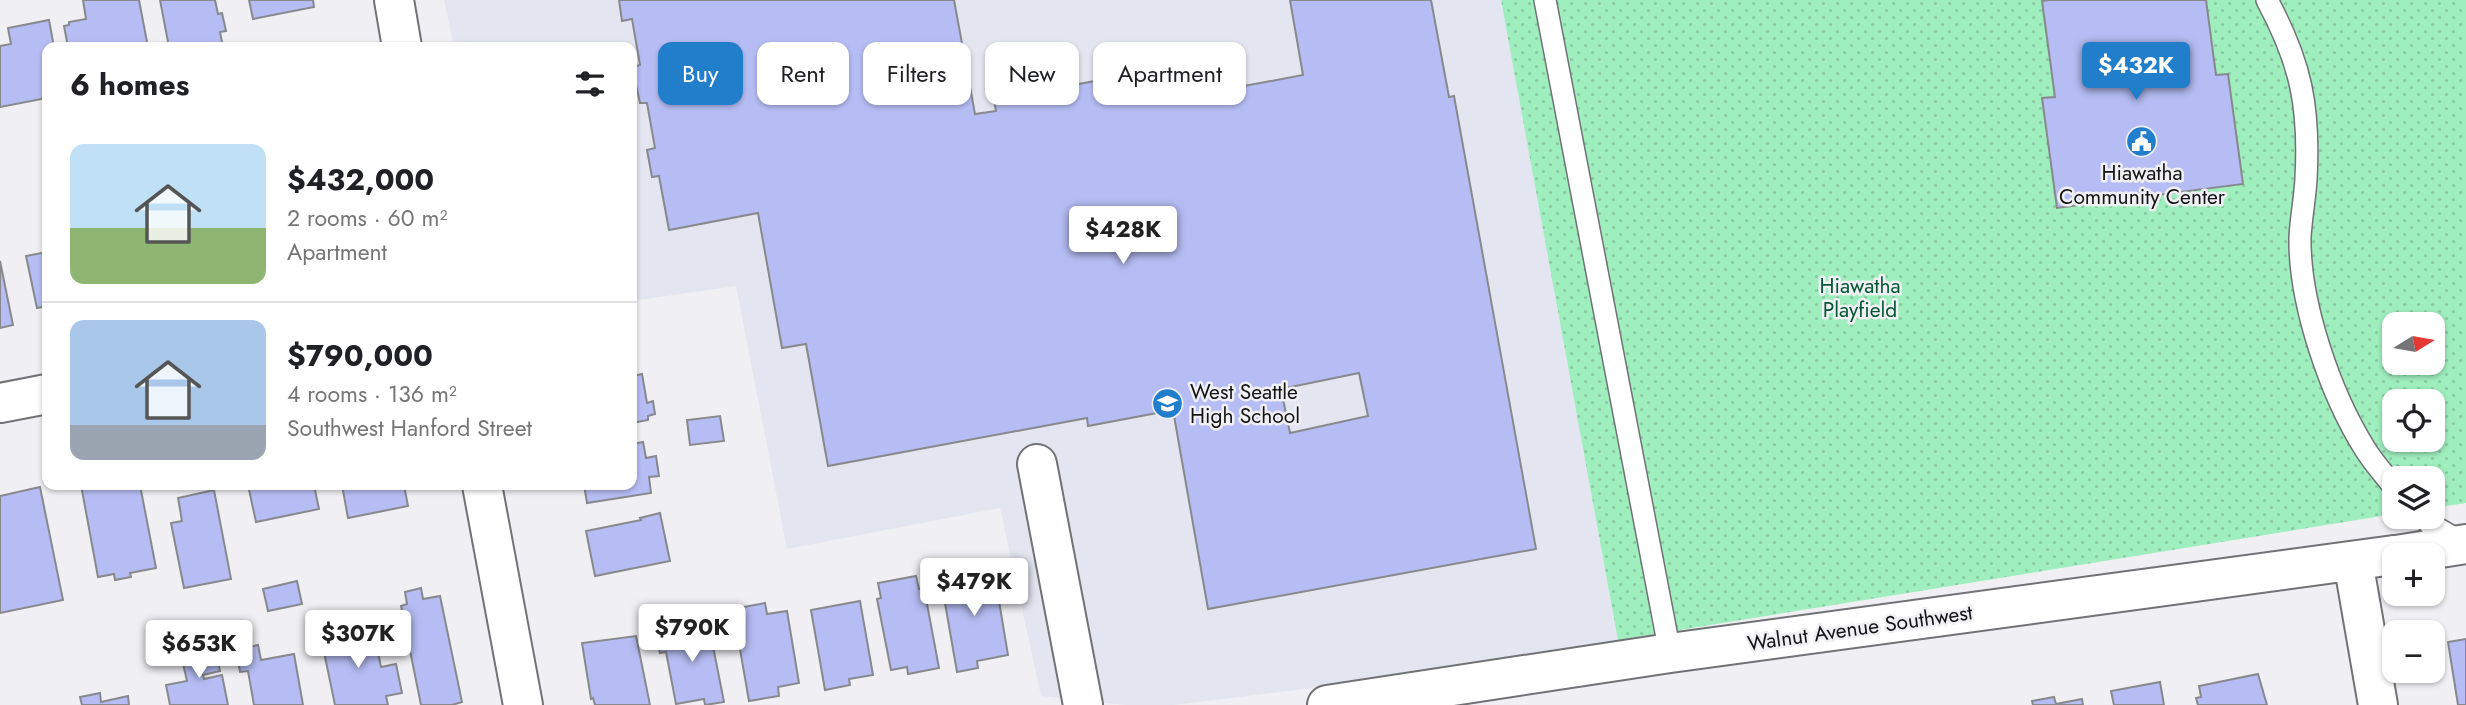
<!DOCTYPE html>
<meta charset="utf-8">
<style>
:root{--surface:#fff;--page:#f2f2f2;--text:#202124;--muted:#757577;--line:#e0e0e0;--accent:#207ecb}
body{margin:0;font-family:Jost,sans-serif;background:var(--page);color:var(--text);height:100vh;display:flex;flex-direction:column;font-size:26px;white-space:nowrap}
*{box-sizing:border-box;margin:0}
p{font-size:23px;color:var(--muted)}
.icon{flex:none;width:38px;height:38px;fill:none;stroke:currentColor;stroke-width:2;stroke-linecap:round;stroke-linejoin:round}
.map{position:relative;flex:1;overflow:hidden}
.sheet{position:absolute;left:42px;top:42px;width:595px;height:448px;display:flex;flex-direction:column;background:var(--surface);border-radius:14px;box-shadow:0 2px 5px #0004}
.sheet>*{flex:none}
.banner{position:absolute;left:658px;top:42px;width:665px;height:63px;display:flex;gap:14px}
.needle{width:46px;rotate:79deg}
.fabs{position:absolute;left:2382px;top:312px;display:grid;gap:14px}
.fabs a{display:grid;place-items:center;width:63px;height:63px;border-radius:14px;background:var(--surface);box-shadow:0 2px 5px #0004;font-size:35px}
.price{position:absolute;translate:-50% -60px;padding:0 16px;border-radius:7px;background:#fff;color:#222;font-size:23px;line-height:46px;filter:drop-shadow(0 2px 4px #0008)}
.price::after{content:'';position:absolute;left:50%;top:42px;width:21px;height:16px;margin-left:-10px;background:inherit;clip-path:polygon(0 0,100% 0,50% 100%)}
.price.active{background:var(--accent);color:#fff}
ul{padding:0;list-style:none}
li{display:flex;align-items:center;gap:21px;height:175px;padding:0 28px}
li+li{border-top:2px solid var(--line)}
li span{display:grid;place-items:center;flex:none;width:196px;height:140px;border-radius:14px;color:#555}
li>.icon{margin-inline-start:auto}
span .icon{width:84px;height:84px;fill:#fffc;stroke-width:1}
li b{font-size:30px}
h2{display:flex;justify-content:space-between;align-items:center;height:84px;padding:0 28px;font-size:30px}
.tag{padding:0 24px;border-radius:14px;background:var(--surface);box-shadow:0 2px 5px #0004;font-size:24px;line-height:63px}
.tag.active{background:var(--accent);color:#fff}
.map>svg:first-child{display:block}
.built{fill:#e3e5f0}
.park{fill:url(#park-dots);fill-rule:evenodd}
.building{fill:#b6bdf4;stroke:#88898c;stroke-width:2;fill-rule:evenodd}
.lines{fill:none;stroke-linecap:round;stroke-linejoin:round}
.lane-casing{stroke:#717275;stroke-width:24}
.street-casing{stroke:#717275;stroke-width:42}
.secondary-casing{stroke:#717275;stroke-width:42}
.lane{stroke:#fff;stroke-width:21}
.street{stroke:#fff;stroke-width:38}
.secondary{stroke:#fff;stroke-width:38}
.labels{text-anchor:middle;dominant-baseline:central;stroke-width:5;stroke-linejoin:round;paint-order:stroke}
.poi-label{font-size:21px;fill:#131314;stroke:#f0f0f4}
.park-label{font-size:21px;fill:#035834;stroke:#f0f0f4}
.street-label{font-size:21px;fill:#131314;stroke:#f0f0f4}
</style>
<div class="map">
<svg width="2466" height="705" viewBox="0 0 2466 705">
<defs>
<pattern id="park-dots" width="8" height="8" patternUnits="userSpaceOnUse" patternTransform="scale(1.75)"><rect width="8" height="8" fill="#9feebe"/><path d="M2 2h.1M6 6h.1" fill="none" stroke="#88cba2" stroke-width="1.8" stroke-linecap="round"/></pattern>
</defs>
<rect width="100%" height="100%" fill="#f0f0f4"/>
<!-- built -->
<polygon class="built" points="444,0 1501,0 1618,640 1449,671 1174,705 1126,705 1041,696 1000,508 787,549 736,286 632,301 632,47 454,47"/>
<!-- park -->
<path class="park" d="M1501 0H2466V503L2433 508 2432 478H2394V514L1618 640ZM2394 324H2432V362H2394ZM2394 401H2432V439H2394Z"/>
<!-- building -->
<g class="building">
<polygon points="83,0 139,0 148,47 68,47 64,26 69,25 69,22 86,19"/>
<polygon points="160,0 215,0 218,14 222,13 226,31 220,32 223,47 169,47"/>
<polygon points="249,0 313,0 314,7 253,19"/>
<path d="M619 0H954L975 114 996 111 994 100 1095 81 1097 91 1112 88 1115 104 1184 91 1185 97 1303 75 1290 0H1431L1449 97 1454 96 1536 549 1208 609 1173 410 1088 426 1087 418 828 466 806 344 782 348 758 213 669 230 659 176 652 177 647 150 655 148 647 103H640L632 67 640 65 632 19 622 21ZM1359 373 1368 416 1290 433 1281 389Z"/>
<polygon points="2049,0 2206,0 2216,75 2228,74 2243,184 2057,208 2042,98 2055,97 2042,1"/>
<polygon points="49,20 54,47 47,47 47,98 0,107 0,46 11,44 8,28"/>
<polygon points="47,252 47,306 37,308 26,256"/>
<polygon points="0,261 13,325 0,328"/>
<polygon points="642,374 647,403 653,401 655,414 648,416 648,420 632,423 632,376"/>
<polygon points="720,416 724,441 690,445 687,420"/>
<polygon points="643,442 646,458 656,456 659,476 649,477 651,493 587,503 584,485 632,485 632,444"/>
<polygon points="81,485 140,485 156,568 130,573 131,577 115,580 114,574 98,577"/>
<polygon points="248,485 314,485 319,509 256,522"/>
<polygon points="342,485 404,485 408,506 348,518"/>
<polygon points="40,487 63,600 0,613 0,496"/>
<polygon points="214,490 231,579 184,588 171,523 182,521 178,498"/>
<polygon points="660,513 670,561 595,576 586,531 641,520 640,518"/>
<polygon points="977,562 978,571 982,570 983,579 995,577 1008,655 977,661 978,668 957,672 942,586 957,583 955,566"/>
<polygon points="916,576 919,589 924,588 939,668 908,674 907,667 891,670 877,599 881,598 878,583"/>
<polygon points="297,581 302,604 268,611 263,589"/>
<polygon points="421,588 423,599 440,596 462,702 452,705 421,705 401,606 407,604 405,592"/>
<polygon points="860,601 873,675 849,679 850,685 825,690 811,610"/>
<polygon points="765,603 767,614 787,611 799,683 778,687 779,696 749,701 733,609"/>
<polygon points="708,621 724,702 705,705 704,699 676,704 666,652 660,653 657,641 665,639 664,630"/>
<polygon points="362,625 366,644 376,642 381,667 396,664 402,693 386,696 388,705 335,705 324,652 328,652 324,633"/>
<polygon points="636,636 650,705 595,705 593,698 591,699 582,643"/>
<polygon points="2466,639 2466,705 2458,705 2448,642"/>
<polygon points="214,644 220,671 203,675 204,679 222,675 228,705 170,705 166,685 187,681 180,650"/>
<polygon points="258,645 261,660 294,654 303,705 254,705 248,671 240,672 238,660 245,659 243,648"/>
<polygon points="2258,674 2267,705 2198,705 2196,698 2201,697 2199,686"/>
<polygon points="2160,682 2164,705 2114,705 2111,691"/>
<polygon points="100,693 101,702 128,696 129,705 82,705 80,697"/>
<polygon points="2054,697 2056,704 2082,699 2083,705 2033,705 2032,701"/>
</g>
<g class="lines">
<defs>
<g id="lane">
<polyline points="1545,0 1670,653"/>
<path d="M2267 0C2301 63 2310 107 2306 179 2305 198 2301 218 2300 237 2299 303 2330 393 2365 449 2373 462 2384 474 2394 487"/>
<polyline points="2423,516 2430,524 2461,542"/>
</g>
<g id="street">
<polyline points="0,403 47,394"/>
<polyline points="1037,464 1083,705"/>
<polyline points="2396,555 2466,544"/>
<polyline points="2353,561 2378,705"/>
<polyline points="1327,705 1670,653 2394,555"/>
</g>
<g id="secondary">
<polyline points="394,0 402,47"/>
<polyline points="482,485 523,705"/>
</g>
</defs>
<!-- lane casing -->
<use href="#lane" class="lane-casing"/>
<!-- street casing -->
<use href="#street" class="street-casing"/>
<!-- secondary casing -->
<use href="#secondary" class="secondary-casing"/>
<!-- lane -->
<use href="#lane" class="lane"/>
<!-- street -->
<use href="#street" class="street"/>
<!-- secondary -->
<use href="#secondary" class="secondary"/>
</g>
<!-- icons -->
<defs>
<symbol id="civic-disc" viewBox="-11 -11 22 22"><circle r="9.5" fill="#207ecb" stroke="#f0f0f4"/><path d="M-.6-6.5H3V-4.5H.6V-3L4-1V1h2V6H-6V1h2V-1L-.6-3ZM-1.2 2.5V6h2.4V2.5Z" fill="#fff"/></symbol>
<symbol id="school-disc" viewBox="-11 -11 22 22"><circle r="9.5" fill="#207ecb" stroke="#f0f0f4"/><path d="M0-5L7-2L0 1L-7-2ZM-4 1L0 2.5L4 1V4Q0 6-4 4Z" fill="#fff"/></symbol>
</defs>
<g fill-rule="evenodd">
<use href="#civic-disc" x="2124" y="124" width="35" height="35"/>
<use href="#school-disc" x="1150" y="386" width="35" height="35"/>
</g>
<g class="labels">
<!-- poi labels -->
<g class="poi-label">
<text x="2142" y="173">Hiawatha<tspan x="2142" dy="24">Community Center</tspan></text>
<text x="1190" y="392" text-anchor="start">West Seattle<tspan x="1190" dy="24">High School</tspan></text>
</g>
<!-- park labels -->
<g class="park-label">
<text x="1860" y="286">Hiawatha<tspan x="1860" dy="24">Playfield</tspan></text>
</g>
<!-- street labels -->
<g class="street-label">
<text transform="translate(1860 628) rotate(-8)">Walnut Avenue Southwest</text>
</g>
</g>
</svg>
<div class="fabs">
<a><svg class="needle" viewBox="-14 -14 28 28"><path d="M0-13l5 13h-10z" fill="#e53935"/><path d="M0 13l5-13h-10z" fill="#757577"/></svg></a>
<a><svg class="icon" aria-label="locate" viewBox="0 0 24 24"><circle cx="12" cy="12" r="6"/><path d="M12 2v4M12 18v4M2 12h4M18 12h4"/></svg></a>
<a><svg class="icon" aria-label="layers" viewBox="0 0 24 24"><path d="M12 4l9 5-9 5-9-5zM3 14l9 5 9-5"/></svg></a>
<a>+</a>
<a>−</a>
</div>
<b class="price active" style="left:2136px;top:102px">$432K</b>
<b class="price" style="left:1123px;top:266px">$428K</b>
<b class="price" style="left:974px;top:618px">$479K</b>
<b class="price" style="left:692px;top:664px">$790K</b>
<b class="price" style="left:358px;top:670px">$307K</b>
<b class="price" style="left:199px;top:680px">$653K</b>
<div class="banner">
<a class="tag active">Buy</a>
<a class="tag">Rent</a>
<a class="tag">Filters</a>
<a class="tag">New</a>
<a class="tag">Apartment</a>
</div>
<section class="sheet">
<h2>6 homes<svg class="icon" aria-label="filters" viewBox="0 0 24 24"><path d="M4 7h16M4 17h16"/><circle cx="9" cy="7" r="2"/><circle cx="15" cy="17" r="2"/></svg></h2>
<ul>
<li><span style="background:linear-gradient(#bfe0f5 60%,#8fb573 0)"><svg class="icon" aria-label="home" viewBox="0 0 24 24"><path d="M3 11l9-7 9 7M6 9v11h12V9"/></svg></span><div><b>$432,000</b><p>2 rooms · 60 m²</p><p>Apartment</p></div></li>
<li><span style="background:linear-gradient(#a9c7e8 75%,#9aa5b1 0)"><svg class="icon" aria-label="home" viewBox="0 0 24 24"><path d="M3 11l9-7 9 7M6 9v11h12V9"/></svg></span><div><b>$790,000</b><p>4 rooms · 136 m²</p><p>Southwest Hanford Street</p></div></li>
</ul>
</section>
</div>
